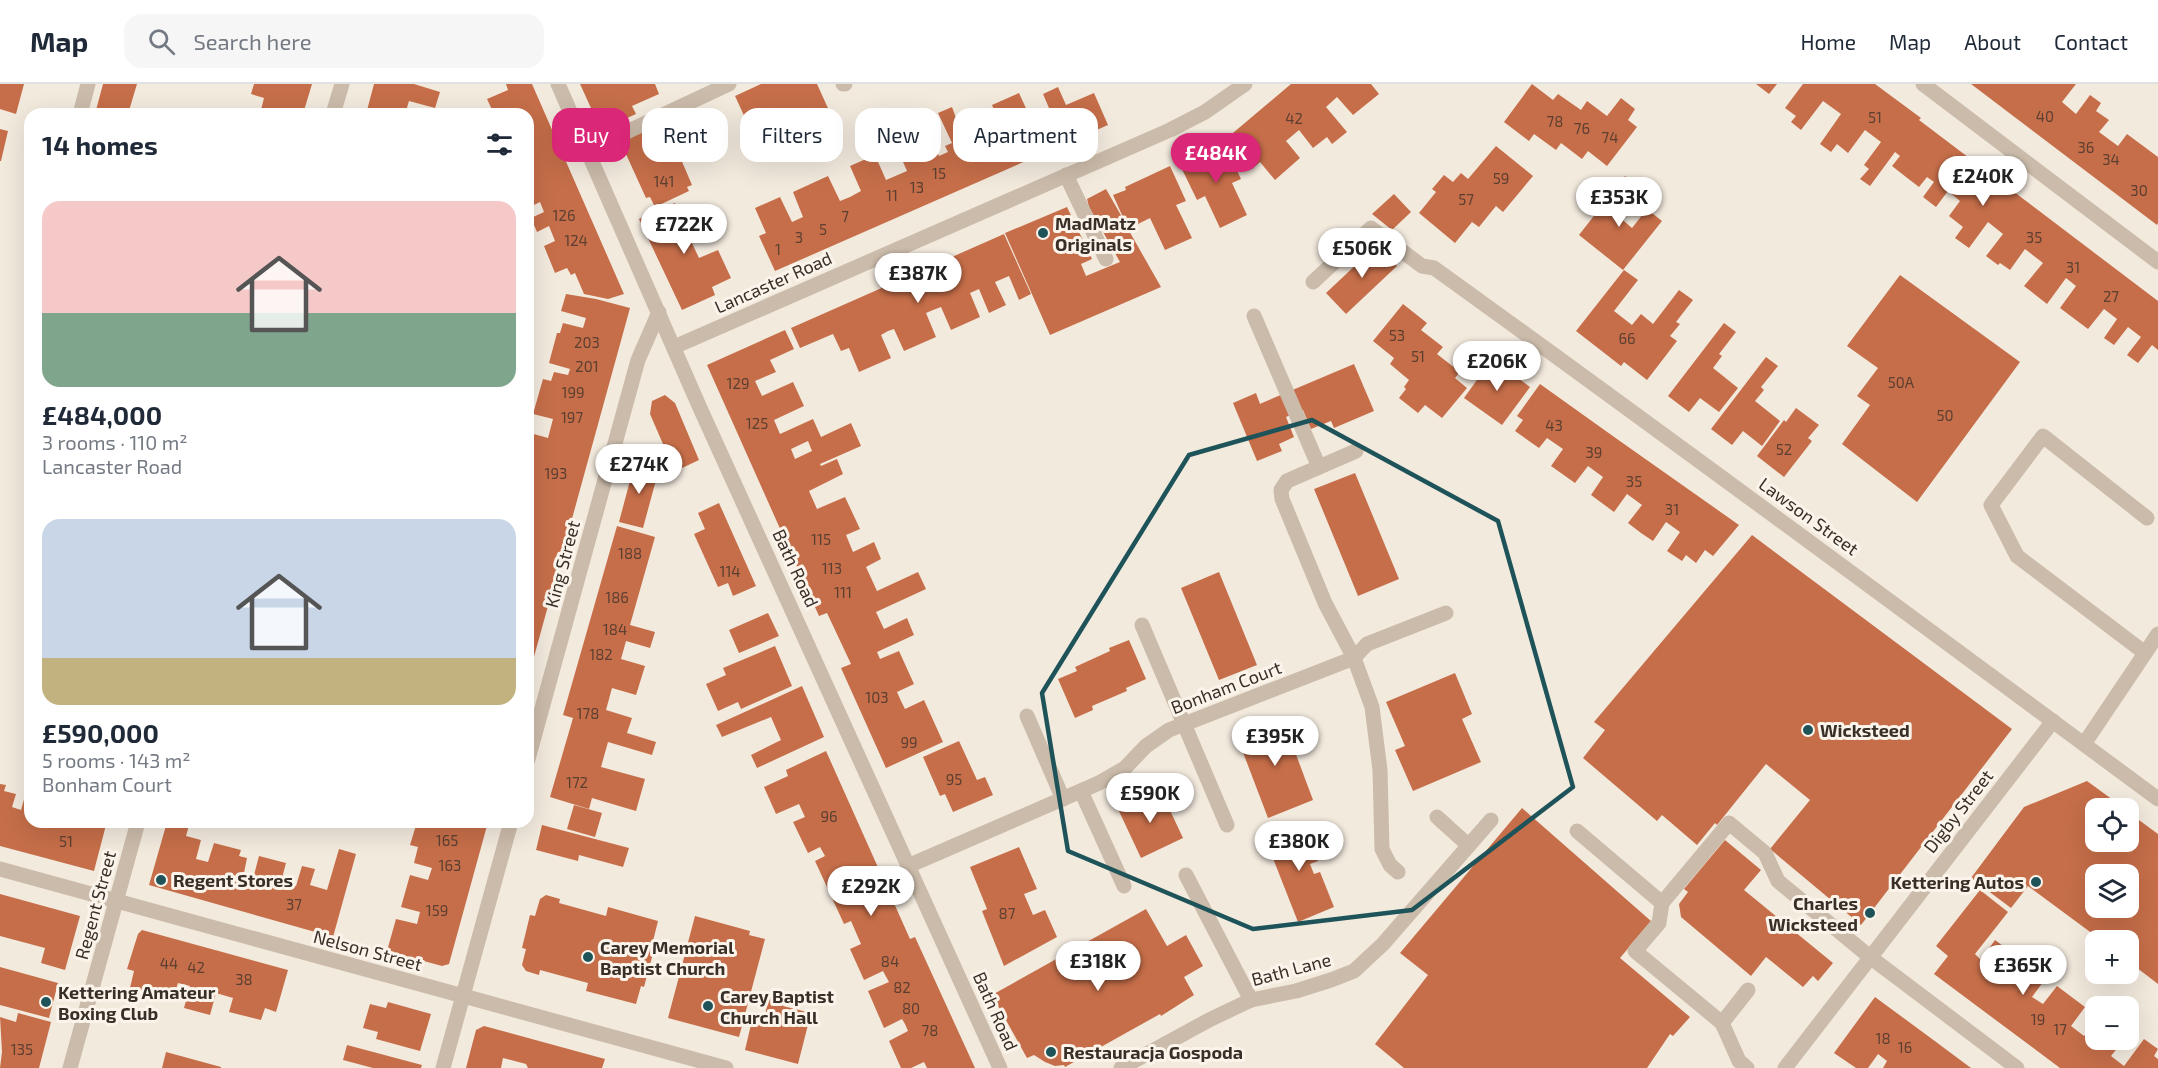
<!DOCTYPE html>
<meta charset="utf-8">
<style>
:root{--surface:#fff;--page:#f6f6f7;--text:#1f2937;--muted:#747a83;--line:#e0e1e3;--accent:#db2777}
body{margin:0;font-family:"Exo 2",sans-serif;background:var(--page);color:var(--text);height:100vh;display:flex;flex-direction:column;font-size:22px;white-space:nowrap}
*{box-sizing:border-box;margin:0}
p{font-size:20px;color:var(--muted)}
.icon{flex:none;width:33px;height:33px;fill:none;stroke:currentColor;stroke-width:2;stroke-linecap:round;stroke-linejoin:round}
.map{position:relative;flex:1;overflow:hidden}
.panel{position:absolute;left:24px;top:24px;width:510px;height:720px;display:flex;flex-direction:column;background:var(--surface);border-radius:18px;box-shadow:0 6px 24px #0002}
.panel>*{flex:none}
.banner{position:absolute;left:552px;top:24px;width:570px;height:54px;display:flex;gap:12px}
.tools{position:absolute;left:2085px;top:714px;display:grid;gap:12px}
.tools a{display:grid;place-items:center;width:54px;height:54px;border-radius:12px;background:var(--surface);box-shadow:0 6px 24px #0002;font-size:30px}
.price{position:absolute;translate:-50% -51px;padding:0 14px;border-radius:21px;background:#fff;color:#222;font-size:20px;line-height:39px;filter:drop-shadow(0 2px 3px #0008)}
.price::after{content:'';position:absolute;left:50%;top:36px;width:18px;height:14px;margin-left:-9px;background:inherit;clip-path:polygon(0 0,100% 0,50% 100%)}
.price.on{background:var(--accent);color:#fff}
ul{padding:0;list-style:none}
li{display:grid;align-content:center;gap:12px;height:318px;padding:0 18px}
li span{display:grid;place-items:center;height:186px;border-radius:18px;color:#555}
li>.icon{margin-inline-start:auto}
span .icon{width:108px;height:108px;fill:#fffc;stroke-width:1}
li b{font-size:26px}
h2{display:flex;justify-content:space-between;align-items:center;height:72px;padding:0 18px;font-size:26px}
.pill{padding:0 21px;border-radius:18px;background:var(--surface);box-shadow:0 6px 24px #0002;font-size:21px;line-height:54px}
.pill.on{background:var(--accent);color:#fff}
header{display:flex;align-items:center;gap:36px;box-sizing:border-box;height:84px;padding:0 30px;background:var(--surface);border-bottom:2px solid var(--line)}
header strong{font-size:28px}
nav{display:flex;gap:33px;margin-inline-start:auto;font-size:21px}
.search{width:420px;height:54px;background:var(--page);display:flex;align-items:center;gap:15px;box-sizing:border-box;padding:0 21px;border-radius:18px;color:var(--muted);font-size:22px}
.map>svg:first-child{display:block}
.building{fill:#c66e49;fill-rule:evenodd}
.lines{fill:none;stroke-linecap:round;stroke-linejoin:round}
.minor{stroke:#cbbbaa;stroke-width:15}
.marked{fill:none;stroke:#1e535a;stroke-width:4.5;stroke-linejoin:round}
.poi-dot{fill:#1e535a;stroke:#faf4eb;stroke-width:2}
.labels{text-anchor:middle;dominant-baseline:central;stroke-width:6;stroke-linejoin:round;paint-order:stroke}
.number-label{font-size:15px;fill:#5c3f31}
.poi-label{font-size:18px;font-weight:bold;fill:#382f29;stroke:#faf4eb;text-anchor:start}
.street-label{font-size:18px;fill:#382f29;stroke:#faf4eb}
</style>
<header>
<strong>Map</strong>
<div class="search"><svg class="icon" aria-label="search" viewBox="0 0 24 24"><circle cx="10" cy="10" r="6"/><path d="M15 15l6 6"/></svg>Search here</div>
<nav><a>Home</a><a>Map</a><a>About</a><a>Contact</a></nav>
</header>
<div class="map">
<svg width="2158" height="984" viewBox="0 0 2158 984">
<rect width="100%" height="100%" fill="#f3eade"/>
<!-- building -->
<g class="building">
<polygon points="0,0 24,0 16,30 0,25"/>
<polygon points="103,0 137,0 128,30 95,30"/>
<polygon points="254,0 312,0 303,30 260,30 264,14 251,10"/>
<polygon points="374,0 414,0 440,8 435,24 409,17 406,27 413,30 366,30"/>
<polygon points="506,0 532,0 624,210 608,215 584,210 575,189 571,191 567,184 555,189 544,162 555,157 549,142 537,148 531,134 544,128 540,118 528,124 528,30 494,30 487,15 508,6"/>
<polygon points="580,0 655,0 659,10 632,22 636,30 601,46"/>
<polygon points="761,0 817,0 837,44 765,77 735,12"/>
<polygon points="1291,0 1371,0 1379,10 1353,31 1337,13 1326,23 1347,48 1332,60 1327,53 1313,64 1299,46 1286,57 1300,74 1275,96 1260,78 1252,85 1227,54"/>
<polygon points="1532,0 1553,16 1558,10 1581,26 1587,17 1607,32 1621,14 1635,25 1628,36 1637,43 1607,82 1588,67 1582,75 1561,59 1556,66 1534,50 1529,57 1504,38"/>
<polygon points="1756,0 1777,0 1769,10"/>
<polygon points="1803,0 1875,0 1921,34 1919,36 2158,217 2158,266 2152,261 2138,279 2127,271 2141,253 2128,243 2114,261 2104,254 2117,235 2104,225 2088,245 2060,224 2076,202 2066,194 2047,220 2024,202 2043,179 2025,165 2010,186 2000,179 1998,181 1986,172 2003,150 1988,138 1969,164 1955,154 1963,143 1949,132 1960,117 1948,107 1936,123 1923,113 1934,98 1927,93 1919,103 1906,93 1892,82 1900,72 1895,68 1870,102 1860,95 1869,85 1864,81 1881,58 1865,46 1848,69 1837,60 1831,68 1820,60 1841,30 1823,17 1801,46 1791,38 1796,32 1785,24"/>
<polygon points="1971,0 2076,0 2062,18 2076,30 2090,11 2101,19 2096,27 2109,36 2099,48 2118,62 2127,50 2158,73 2158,139 2157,141"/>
<polygon points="1058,3 1066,21 1094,9 1108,41 775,187 759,152 766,149 755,124 780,113 792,138 803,133 793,108 828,92 840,117 850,113 861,107 850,82 875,71 886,96 907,87 896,62 929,48 939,72 948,68 945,62 952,59 938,29 952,23 956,34 969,28 980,53 996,47 994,41 1000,39 992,21 1019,9 1030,33 1049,24 1043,10"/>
<polygon points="668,36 684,70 680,73 692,101 687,103 689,107 655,123 650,113 646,114 625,68 629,67 624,56"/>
<polygon points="0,45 8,47 1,77 0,77"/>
<polygon points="1224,59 1241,95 1232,99 1247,131 1220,144 1205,112 1197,116 1180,81"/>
<polygon points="1496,62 1533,92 1503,128 1496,122 1479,143 1472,138 1455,159 1419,129 1436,108 1432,105 1444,91 1453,98 1461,89 1468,95"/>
<polygon points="1170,82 1186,117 1176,121 1192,154 1165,166 1150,134 1128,145 1161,203 1050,251 1005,149 1067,123 1092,175 1081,180 1086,192 1120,178 1089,123 1087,115 1106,105 1126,140 1113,111 1126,106 1125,103"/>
<polygon points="1625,92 1634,99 1636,106 1617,131 1632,144 1647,125 1662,137 1623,186 1579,151"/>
<polygon points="1394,110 1411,128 1392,146 1372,130"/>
<polygon points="675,119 679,129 693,123 705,149 691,157 699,174 718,166 731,194 712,203 715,211 682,226 639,135"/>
<polygon points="1004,150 1031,210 1019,216 1009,192 995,198 1006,221 989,229 979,205 970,209 980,233 951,246 941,223 933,226 926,229 936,253 904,267 894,245 888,247 881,251 891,274 859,288 849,264 841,267 833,250 800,264 791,244"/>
<polygon points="1377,161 1397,182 1346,230 1326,209"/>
<polygon points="1624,186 1638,196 1614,227 1632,241 1641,230 1653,240 1679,206 1693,216 1676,238 1680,240 1670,252 1677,257 1647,296 1624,278 1621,282 1576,247"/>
<polygon points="1900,191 2020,278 1917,418 1842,360 1870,321 1857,312 1878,284 1847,262"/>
<polygon points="566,210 596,215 630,224 529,591 528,355 530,349 548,354 553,335 533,330 543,295 551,297 554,288 568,291 570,285 549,279 557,249 560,249 563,239 583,244 586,234 561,227"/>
<polygon points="1403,220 1427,239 1421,246 1443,263 1437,270 1460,288 1455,294 1467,304 1442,334 1425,321 1418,329 1399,314 1406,305 1404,303 1409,296 1390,280 1394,274 1373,257"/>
<polygon points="1724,239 1736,248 1719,270 1722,272 1713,284 1738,304 1719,328 1700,314 1689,328 1668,312"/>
<path d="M785 246 794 265 770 276 776 288 755 297 762 312 793 298 804 322 774 336 780 350 813 335 821 353 851 339 861 362 820 380 821 382 837 375 843 390 809 407 817 425 845 413 860 445 846 451 853 468 874 458 881 475 866 483 877 507 918 488 926 505 876 528 884 545 907 534 914 551 877 568 880 575 899 567 914 600 897 608 901 617 905 625 924 616 943 658 886 684 841 584 851 580 827 529 819 532 707 281ZM808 357 812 367 795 375 791 365Z"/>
<polygon points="1766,273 1778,282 1761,303 1764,306 1755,317 1780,337 1762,362 1743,347 1732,361 1711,345"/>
<polygon points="1492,275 1530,303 1502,341 1464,314"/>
<polygon points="1354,280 1374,327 1334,344 1331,337 1311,345 1303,326 1286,333 1294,353 1279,360 1282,367 1257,377 1233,319 1256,309 1260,320 1262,319"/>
<polygon points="1540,300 1617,355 1739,441 1713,472 1705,466 1696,479 1686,471 1682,477 1667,467 1680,448 1666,438 1653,457 1641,449 1628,439 1642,421 1627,410 1614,428 1591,411 1603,393 1588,382 1575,399 1551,382 1563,365 1547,354 1539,364 1515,347 1523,336 1517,332"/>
<polygon points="665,311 675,319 699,376 682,384 673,364 666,367 650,330 652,317"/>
<polygon points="1796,324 1819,341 1808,354 1812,357 1784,393 1757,372 1784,336 1786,338"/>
<polygon points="635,378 659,385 643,444 619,438"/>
<polygon points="1355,389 1399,495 1358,512 1314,405"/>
<polygon points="719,419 756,502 733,512 728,499 718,503 694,450 705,445 698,429"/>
<polygon points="617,442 655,453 630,541 655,548 650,564 626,557 621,575 645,582 641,595 636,611 612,604 606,626 632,634 627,649 656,658 652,671 608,658 601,683 645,695 636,727 592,714 589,725 550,713 573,634 563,631"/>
<polygon points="1752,451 2012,645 1861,841 1770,765 1810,716 1766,680 1717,741 1715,739 1697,761 1662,731 1657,737 1583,674 1605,646 1594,638"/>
<polygon points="1219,488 1257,581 1219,596 1181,504"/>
<polygon points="768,529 779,552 739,569 729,546"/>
<polygon points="1129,556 1146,595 1126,604 1127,607 1092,622 1093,626 1075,634 1058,595 1077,587 1075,583 1110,567 1109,564"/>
<polygon points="775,562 792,602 741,625 738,618 718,627 706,600 726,591 723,584"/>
<polygon points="1455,589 1472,630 1462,635 1481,678 1413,707 1395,666 1405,662 1386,618"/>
<polygon points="802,602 824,653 757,684 751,671 781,656 771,633 722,653 716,641"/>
<polygon points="1282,633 1313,716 1268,734 1236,650"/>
<polygon points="959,657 977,696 985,693 993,711 953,728 945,710 940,712 923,673"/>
<polygon points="826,667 910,855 915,853 975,984 927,984 924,978 911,984 901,984 889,957 908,947 905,940 902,935 884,944 868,907 889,898 883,887 864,896 850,865 861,860 851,837 844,840 815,777 825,772 820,763 808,769 793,738 805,733 799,720 776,730 764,703 788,692 786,686"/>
<path d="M2087 697 2124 724H2096V758H2128V728L2158 750V900L2128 877V856H2101L2028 802 2011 824 1971 794 2024 723ZM2096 790H2128V824H2096Z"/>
<polygon points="0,700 6,701 4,707 16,710 12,723 21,726 27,705 30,706 30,738 60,738 67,740 68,738 103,738 103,741 106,741 94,787 0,762"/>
<polygon points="1160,705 1183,754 1141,774 1118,725"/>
<polygon points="574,721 602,729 595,753 567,745"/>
<polygon points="1522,724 1651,837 1620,874 1690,933 1673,952 1670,950 1647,984 1404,984 1375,960 1428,891 1400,869"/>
<polygon points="167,738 190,738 186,752 201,756 196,775 208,778 214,759 241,766 239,772 247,774 244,789 245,789 254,791 259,772 286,779 281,798 296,802 302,782 315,785 310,801 327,806 339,765 356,770 333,853 149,801"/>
<polygon points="417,738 488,738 449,880 442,882 387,867 396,835 417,840 420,828 401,823 410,791 428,796 432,784 414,779 418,763 410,761"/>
<polygon points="1303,739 1318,777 1310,780 1314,790 1320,788 1334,823 1298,838 1265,754"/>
<polygon points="542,741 629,764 623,783 579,771 578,777 536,766"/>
<polygon points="1725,756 1761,786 1744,806 1833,879 1818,897 1813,892 1803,903 1766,873 1751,892 1681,833 1679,820 1688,808 1684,805"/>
<polygon points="1019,763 1037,805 1024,810 1033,831 1045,826 1057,853 1004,882 982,827 987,825 970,783"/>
<polygon points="1980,806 2008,828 1975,870 1981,876 1995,856 2023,877 2009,896 2018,902 2031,884 2046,894 2032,913 2043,920 2057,902 2085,923 2071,942 2084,952 2096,937 2096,956 2124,956 2111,972 2124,982 2144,955 2158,965 2154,972 2158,975 2158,984 2060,984 1934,890 1948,872 1936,862"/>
<polygon points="0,810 80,832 65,886 41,879 45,864 0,852"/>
<polygon points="546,811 560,815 559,819 606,832 608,823 658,837 653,857 656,858 644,903 641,902 636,920 586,907 588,899 540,886 539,891 526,887 522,881 526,865 522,864 530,831 535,832 540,815"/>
<polygon points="1146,825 1167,862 1186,851 1203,882 1184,893 1194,911 1161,932 1160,930 1065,983 1064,981 1055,982 1045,978 1034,971 1027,974 992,911"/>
<polygon points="695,832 750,847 749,851 765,855 739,953 668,934"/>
<polygon points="142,846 288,886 276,928 265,924 261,936 229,928 233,914 216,909 210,931 184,924 190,902 178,899 174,911 148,904 147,909 130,904 134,887 127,885 138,850"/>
<polygon points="0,883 58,899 49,934 0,921"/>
<polygon points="769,913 784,917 783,922 811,929 798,980 745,966 754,928 765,931"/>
<polygon points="1875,913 1928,952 1971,984 1883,984 1887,977 1878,970 1868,984 1856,984 1834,969"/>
<polygon points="388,918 431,930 420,967 376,955 378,948 363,944 370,920 386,924"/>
<polygon points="18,929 51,938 39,984 0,984 2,968 0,933 16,938"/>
<polygon points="484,942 605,975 602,984 528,984 526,980 503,974 501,984 466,984 476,946"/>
<polygon points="347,961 422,981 421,984 373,984 343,976"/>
<polygon points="166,968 221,983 221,984 162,984"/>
</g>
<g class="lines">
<!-- minor -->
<g class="minor">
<polyline points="558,0 700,324 1000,984"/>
<polyline points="843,0 845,0"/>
<polyline points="1923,0 2158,178"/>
<polyline points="80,30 88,0"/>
<polyline points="333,30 342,0"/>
<polyline points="586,67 729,0"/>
<polyline points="1066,91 1106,175"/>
<path d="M1313 198 1371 144 1422 182 1434 184C1677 359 1917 537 2158 715"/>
<polyline points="1254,232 1319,383"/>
<polyline points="674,263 1170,46 1205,28 1245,0"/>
<polyline points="1356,367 1287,397 1281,406 1282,415 1325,519 1354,574 1372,623 1380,686 1382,765 1390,781 1398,788"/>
<polyline points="1142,541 1227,741"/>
<polyline points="2145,569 2017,472 1991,421 2043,352 2147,434"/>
<polyline points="1027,632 1063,715"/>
<polyline points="2084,660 2158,550"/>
<polyline points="528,675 638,276 659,228"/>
<polyline points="1081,707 1124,802"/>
<polyline points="1437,733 1468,761"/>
<polyline points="1577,747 1662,819 1729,739 1765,769 1778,797 1870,873 2017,984"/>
<polyline points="908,782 1099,699 1125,684 1146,662 1169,646 1354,574 1367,560 1446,529"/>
<polyline points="0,785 726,984"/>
<polyline points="1186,791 1251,916"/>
<polyline points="1662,819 1659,839 1635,867 1722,939 1739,977 1747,984"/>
<polyline points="1722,939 1748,906"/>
<polyline points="70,984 138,738"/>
<polyline points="443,984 511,738"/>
<polyline points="1121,984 1211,935 1251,916 1296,907 1331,896 1354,887 1383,860 1491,736"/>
<polyline points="1785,984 2053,637"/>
</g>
</g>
<!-- marked area -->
<path class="marked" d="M1312 336 1498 437 1573 703 1412 826 1253 845 1068 767 1042 609 1189 371Z"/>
<!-- markers -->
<g class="poi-dot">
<circle cx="1043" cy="149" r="6"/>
<circle cx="1808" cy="646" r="6"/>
<circle cx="161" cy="796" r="6"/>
<circle cx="2036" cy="798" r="6"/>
<circle cx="1870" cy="829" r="6"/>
<circle cx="588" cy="873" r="6"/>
<circle cx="46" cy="918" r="6"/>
<circle cx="708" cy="922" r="6"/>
<circle cx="1051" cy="968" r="6"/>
</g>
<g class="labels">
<!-- number labels -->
<g class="number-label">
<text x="2045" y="32">40</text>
<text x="1875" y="33">51</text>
<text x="1294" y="34">42</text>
<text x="1555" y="37">78</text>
<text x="1582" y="44">76</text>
<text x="1610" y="53">74</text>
<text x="2086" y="63">36</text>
<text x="2111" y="75">34</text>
<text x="939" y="89">15</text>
<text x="1501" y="94">59</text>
<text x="664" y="97">141</text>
<text x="917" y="103">13</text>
<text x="2139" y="106">30</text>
<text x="892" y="111">11</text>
<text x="1466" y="115">57</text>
<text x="564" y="131">126</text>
<text x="845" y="132">7</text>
<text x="823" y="145">5</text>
<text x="799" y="153">3</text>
<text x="2034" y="153">35</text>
<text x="576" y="156">124</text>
<text x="778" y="165">1</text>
<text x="2073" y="183">31</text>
<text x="2111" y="212">27</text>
<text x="1397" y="251">53</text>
<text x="1627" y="254">66</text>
<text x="587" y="258">203</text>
<text x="1418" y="272">51</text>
<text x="587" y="282">201</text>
<text x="1901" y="298">50A</text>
<text x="738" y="299">129</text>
<text x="573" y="308">199</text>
<text x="1945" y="331">50</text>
<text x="572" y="333">197</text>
<text x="757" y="339">125</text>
<text x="1554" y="341">43</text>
<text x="1784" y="365">52</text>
<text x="1594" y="368">39</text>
<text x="556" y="389">193</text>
<text x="1634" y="397">35</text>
<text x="1672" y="425">31</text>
<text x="821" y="455">115</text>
<text x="630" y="469">188</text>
<text x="832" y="484">113</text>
<text x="730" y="487">114</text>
<text x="843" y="508">111</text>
<text x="617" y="513">186</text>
<text x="615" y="545">184</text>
<text x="601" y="570">182</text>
<text x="877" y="613">103</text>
<text x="588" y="629">178</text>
<text x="909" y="658">99</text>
<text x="954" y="695">95</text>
<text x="577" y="698">172</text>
<text x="829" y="732">96</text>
<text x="447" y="756">165</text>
<text x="66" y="757">51</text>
<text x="450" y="781">163</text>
<text x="294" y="820">37</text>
<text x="437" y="826">159</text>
<text x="1007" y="829">87</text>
<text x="890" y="877">84</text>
<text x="169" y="879">44</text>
<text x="196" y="883">42</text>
<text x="244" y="895">38</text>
<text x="902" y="903">82</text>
<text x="911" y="924">80</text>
<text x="2038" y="935">19</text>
<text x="2060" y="945">17</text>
<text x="930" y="946">78</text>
<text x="1883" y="954">18</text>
<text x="1905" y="963">16</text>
<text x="22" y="965">135</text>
</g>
<!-- poi labels -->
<g class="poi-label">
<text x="1055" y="139">MadMatz<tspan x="1055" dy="21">Originals</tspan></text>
<text x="1820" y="646">Wicksteed</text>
<text x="173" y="796">Regent Stores</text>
<text x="2024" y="798" text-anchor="end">Kettering Autos</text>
<text x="1858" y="819" text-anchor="end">Charles<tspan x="1858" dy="21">Wicksteed</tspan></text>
<text x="600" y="863">Carey Memorial<tspan x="600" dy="21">Baptist Church</tspan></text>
<text x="58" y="908">Kettering Amateur<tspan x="58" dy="21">Boxing Club</tspan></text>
<text x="720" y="912">Carey Baptist<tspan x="720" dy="21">Church Hall</tspan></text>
<text x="1063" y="968">Restauracja Gospoda</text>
</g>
<!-- street labels -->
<g class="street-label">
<text transform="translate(773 198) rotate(-24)">Lancaster Road</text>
<text transform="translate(1809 432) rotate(36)">Lawson Street</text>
<text transform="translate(562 480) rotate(-75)">King Street</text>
<text transform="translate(796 484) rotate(65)">Bath Road</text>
<text transform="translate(1226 603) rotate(-21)">Bonham Court</text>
<text transform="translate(1958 727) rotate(-52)">Digby Street</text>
<text transform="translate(95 821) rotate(-75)">Regent Street</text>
<text transform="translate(368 866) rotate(15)">Nelson Street</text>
<text transform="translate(1291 885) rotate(-15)">Bath Lane</text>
<text transform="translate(996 927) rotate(66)">Bath Road</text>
</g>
</g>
</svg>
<div class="tools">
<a><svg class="icon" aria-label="locate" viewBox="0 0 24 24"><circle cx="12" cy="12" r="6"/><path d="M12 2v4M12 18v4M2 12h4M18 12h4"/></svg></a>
<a><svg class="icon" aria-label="layers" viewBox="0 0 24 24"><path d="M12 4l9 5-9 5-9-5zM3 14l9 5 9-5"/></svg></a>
<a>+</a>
<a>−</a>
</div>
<b class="price on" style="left:1216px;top:100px">£484K</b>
<b class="price" style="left:1983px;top:123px">£240K</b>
<b class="price" style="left:1619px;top:144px">£353K</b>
<b class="price" style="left:684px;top:171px">£722K</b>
<b class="price" style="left:1362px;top:195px">£506K</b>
<b class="price" style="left:918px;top:220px">£387K</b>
<b class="price" style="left:1497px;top:308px">£206K</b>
<b class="price" style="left:639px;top:411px">£274K</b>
<b class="price" style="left:1275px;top:683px">£395K</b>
<b class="price" style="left:1150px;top:740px">£590K</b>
<b class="price" style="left:1299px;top:788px">£380K</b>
<b class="price" style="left:871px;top:833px">£292K</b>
<b class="price" style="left:1098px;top:908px">£318K</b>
<b class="price" style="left:2023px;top:912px">£365K</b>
<div class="banner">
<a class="pill on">Buy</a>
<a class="pill">Rent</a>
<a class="pill">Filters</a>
<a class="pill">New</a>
<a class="pill">Apartment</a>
</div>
<section class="panel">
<h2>14 homes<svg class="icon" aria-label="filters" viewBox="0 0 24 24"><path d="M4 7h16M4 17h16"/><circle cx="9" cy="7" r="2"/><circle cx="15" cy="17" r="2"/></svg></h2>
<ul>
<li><span style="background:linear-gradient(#f6c9c9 60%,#7fa58c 0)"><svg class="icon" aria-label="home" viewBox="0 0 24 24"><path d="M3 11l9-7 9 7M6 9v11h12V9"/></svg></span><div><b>£484,000</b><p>3 rooms · 110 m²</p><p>Lancaster Road</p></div></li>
<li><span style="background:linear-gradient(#c9d6e8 75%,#c2b280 0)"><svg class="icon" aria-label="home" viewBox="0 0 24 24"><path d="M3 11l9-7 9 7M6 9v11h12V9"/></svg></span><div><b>£590,000</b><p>5 rooms · 143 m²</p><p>Bonham Court</p></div></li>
</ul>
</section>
</div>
